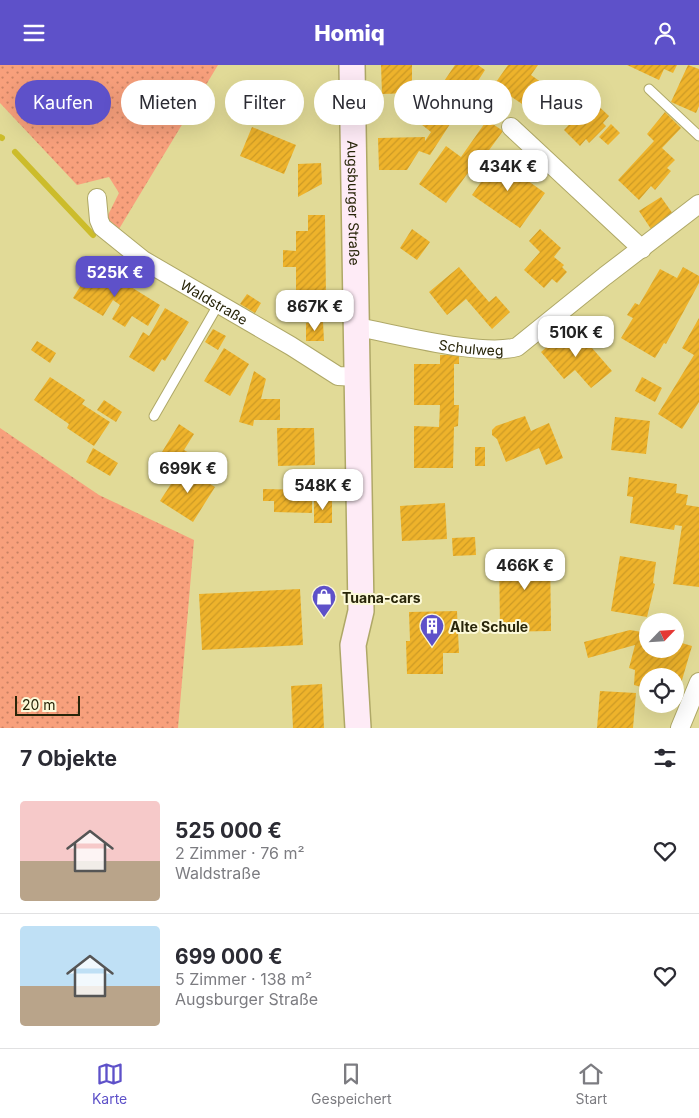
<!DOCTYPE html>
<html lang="de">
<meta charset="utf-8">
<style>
:root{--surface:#fff;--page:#f7f7f7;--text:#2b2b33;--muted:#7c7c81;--line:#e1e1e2;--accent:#5e51c9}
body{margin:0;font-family:Inter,sans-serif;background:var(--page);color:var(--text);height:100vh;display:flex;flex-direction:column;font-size:19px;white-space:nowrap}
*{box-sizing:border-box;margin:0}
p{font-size:16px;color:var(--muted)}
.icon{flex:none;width:28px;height:28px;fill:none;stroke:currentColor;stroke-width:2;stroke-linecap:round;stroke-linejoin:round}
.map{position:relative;height:663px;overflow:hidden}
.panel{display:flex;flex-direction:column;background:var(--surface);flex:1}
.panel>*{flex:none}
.top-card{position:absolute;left:15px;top:15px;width:670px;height:45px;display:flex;gap:10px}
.needle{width:32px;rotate:65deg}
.controls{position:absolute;left:639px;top:548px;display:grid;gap:10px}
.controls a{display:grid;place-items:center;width:45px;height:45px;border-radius:50%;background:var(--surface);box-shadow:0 5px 20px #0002;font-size:25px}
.scale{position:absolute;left:15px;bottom:12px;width:65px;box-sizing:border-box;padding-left:5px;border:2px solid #282509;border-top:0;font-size:14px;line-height:18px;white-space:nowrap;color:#282509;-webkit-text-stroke:4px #fcf9d8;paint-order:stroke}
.price{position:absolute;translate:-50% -42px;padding:0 11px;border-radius:10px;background:#fff;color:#222;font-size:16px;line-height:32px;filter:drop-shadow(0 1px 2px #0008)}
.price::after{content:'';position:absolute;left:50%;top:30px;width:15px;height:11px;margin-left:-8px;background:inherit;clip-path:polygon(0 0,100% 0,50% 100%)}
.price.active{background:var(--accent);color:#fff}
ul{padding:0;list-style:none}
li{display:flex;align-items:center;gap:15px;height:125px;padding:0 20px}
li+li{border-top:1px solid var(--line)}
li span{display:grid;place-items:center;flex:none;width:140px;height:100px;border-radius:5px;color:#555}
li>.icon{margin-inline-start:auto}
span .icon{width:60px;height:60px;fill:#fffc;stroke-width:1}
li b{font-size:21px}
h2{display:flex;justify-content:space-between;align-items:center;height:60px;padding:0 20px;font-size:21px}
.chip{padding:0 18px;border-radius:22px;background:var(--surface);box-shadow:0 5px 20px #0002;font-size:18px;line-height:45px}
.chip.active{background:var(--accent);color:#fff}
header{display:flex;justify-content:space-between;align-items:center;height:65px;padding:0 20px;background:var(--accent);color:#fff;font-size:22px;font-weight:800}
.dock{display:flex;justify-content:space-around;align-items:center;height:70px;border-top:1px solid var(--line);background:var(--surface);font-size:14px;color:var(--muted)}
.dock a{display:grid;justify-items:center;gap:2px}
.dock .active{color:var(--accent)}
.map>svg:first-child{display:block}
.grass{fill:url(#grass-dots)}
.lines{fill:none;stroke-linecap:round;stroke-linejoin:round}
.stream{stroke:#ccbc2b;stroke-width:6}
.building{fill:url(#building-hatch)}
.lane-casing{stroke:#afa867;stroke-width:11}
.street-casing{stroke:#afa867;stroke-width:20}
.secondary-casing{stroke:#afa867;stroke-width:28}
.lane{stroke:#fff;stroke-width:9}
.street{stroke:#fff;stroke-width:18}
.secondary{stroke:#feebf6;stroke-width:25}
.labels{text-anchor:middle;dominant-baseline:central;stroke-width:4;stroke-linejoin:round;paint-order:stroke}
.street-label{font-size:14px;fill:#282509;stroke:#fcf9d8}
.poi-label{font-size:14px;font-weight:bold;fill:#282509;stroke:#fcf9d8;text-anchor:start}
</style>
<header><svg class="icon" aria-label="menu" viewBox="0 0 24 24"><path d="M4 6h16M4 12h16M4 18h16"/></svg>Homiq<svg class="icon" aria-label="person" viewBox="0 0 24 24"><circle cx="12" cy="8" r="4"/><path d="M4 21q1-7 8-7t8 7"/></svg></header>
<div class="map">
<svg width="699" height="663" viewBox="0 0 699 663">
<defs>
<pattern id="grass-dots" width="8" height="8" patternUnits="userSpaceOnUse" patternTransform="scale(1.25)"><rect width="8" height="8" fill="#f8a07c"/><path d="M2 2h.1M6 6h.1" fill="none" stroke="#c98264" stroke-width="1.8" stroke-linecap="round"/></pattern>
<pattern id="building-hatch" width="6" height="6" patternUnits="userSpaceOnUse" patternTransform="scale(1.25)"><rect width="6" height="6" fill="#eeb32b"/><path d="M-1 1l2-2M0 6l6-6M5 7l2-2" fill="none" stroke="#cc9a25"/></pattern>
</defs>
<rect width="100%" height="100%" fill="#e1da97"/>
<!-- grass -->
<g class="grass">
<polygon points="0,0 218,0 119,164 102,162 119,128 109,112 77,120 0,38"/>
<polygon points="0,363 99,430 194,475 178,663 0,663"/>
</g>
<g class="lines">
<!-- stream -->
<g class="stream">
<polyline points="0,72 2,73"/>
<polyline points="15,87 93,170"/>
</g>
</g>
<!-- building -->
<g class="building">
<polygon points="381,0 412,0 412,28 382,29"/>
<polygon points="455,0 478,0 485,5 430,90 419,86 407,105 379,105 378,73 425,72 425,76 431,67 417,56"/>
<polygon points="508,0 538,0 531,10 552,25 548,31 552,34 540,51 494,20"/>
<polygon points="627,0 677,0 673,8 664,4 659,15"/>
<polygon points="688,0 699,4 699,41 696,48 671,37"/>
<polygon points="253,22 269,30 263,45 259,43 256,54 235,45 239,35 246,38"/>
<polygon points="592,35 609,51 603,58 606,61 589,78 586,74 580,81 564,65"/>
<polygon points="665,47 681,63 662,83 675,95 667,103 671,106 655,125 651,121 639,135 618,115 654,76 647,69"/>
<polygon points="487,55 503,66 476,103 473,101 446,138 419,119 446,81 461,92"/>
<polygon points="611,59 620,68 608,80 599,72"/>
<polygon points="252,62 296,80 284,109 240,91"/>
<polygon points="501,88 521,102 517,108 545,128 520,163 472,130"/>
<polygon points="321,98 322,119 298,132 298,99"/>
<polygon points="661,132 673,149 651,164 639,146"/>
<polygon points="308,150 325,150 326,233 322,233 322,245 305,245 305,233 296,233 296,202 283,202 283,185 296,186 296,166 308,166"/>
<polygon points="412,164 430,177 417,195 400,183"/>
<polygon points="540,164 561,183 554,192 564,200 562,202 567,207 557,218 552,214 544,223 524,205 540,187 529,176"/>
<polygon points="94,199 160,240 148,261 132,251 125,262 112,254 120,240 113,235 103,251 73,233"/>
<polygon points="459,202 489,237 496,231 510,247 492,264 466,234 447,250 429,227"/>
<polygon points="683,202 699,211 699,218 666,279 664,278 655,293 621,273 633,253 627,250 635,238 639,240 660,204 677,213"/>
<polygon points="247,229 261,238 255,248 240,239"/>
<polygon points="165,243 189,257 165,296 162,294 154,307 129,292 143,267 149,271"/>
<polygon points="699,253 699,337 682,364 658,349 694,290 682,283"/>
<polygon points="323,257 324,276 306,276 306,258"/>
<polygon points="572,260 612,306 591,323 575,305 564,314 541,287"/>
<polygon points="213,264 226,271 218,285 205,277"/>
<polygon points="37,276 56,288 50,298 31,285"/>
<polygon points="224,283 249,299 230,331 204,316"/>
<polygon points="440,290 459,290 459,299 454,299 454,340 459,340 458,361 454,362 453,403 414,403 414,361 439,362 440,340 414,340 414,299 440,299"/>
<polygon points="254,306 266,314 261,334 280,334 280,355 254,355 253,361 239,357"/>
<polygon points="50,312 85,335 82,339 110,357 94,381 67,363 69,359 34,335"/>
<polygon points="642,312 662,323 655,337 635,326"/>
<polygon points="104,335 122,347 116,357 97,345"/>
<polygon points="525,351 531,366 549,358 563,393 546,400 539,383 506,397 497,374 492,370 492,365 496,361"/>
<polygon points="615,352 650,356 646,389 611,385"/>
<polygon points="179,359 194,369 184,385 196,392 189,403 162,387"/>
<polygon points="277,363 314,363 315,400 278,401"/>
<rect x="475" y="382" width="10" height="19"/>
<polygon points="93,383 118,398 110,411 86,397"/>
<polygon points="182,402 215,422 193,457 160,436"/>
<polygon points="629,412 677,419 676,428 688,430 686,440 699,442 699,522 673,519 682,461 675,460 674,465 630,458 633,432 627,431"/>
<polygon points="263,424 312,425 312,448 274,447 274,436 263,436"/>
<rect x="314" y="433" width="18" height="25"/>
<polygon points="445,438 447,474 402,476 400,441"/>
<polygon points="475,472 476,490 453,491 452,473"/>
<polygon points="550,484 551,566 500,567 499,485"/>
<polygon points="620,491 656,497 653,518 655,519 647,552 611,546"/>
<polygon points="300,524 303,580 202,585 199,529"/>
<polygon points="457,546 459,588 443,588 443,609 407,609 406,576 410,576 409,547"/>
<polygon points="630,565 648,568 648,584 675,584 675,576 692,581 677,632 675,631 675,611 648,611 648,624 634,620 635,605 629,603 635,580 588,593 584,577"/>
<polygon points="322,619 324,663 293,663 291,621"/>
<polygon points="600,626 636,628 633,663 597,663"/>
</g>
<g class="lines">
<defs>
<g id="lane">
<polyline points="649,24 699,71"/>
<polyline points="154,351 218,240"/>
</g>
<g id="street">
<polyline points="511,62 642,184"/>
<path id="s1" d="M97 133 99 155 102 162 143 195 291 281 338 311 358 312"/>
<path id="s2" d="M357 262C396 269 482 292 517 282L605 211 699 139"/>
<polyline points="680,663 699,617"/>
</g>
<g id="secondary">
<path id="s3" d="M352 0 361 546 353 580 358 663"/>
</g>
</defs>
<!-- lane casing -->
<use href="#lane" class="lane-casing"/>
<!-- street casing -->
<use href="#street" class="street-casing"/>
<!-- secondary casing -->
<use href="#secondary" class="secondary-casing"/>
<!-- lane -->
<use href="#lane" class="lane"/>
<!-- street -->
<use href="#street" class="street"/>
<!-- secondary -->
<use href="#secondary" class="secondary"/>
</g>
<!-- icons -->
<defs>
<symbol id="shop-pin" viewBox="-11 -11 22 30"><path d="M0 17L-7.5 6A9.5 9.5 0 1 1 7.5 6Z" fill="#5e51c9" stroke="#fcf9d8"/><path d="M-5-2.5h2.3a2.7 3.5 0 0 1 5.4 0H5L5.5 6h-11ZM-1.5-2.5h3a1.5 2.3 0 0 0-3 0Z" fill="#fff"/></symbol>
<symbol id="building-pin" viewBox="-11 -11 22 30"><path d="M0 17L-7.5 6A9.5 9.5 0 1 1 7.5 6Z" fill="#5e51c9" stroke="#fcf9d8"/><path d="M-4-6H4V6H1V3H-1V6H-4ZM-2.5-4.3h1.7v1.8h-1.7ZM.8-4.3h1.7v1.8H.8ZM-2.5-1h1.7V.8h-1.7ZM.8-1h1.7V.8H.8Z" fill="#fff"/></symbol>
</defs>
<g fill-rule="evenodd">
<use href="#shop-pin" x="310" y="518" width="28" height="38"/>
<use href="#building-pin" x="418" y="547" width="28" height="38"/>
</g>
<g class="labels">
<!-- street labels -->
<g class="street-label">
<text stroke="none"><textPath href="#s3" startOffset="138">Augsburger Straße</textPath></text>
<text stroke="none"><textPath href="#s1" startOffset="165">Waldstraße</textPath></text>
<text stroke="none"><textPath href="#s2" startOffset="116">Schulweg</textPath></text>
</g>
<!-- poi labels -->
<g class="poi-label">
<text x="342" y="532">Tuana-cars</text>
<text x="450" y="561">Alte Schule</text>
</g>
</g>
</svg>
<div class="controls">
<a><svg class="needle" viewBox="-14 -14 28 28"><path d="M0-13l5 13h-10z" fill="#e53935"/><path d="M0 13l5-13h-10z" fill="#7c7c81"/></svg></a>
<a><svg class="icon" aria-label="locate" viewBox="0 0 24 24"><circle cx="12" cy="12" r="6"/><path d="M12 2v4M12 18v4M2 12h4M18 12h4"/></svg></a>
</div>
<div class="scale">20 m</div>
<b class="price" style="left:508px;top:127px">434K €</b>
<b class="price active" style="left:115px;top:233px">525K €</b>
<b class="price" style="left:315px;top:267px">867K €</b>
<b class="price" style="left:576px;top:293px">510K €</b>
<b class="price" style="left:188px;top:429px">699K €</b>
<b class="price" style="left:323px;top:446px">548K €</b>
<b class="price" style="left:525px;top:526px">466K €</b>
<div class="top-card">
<a class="chip active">Kaufen</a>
<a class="chip">Mieten</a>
<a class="chip">Filter</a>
<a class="chip">Neu</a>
<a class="chip">Wohnung</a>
<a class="chip">Haus</a>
</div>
</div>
<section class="panel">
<h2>7 Objekte<svg class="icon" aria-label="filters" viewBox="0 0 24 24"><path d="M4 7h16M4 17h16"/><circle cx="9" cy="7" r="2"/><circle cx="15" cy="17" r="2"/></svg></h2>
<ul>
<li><span style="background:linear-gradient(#f6c9c9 60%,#b9a48a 0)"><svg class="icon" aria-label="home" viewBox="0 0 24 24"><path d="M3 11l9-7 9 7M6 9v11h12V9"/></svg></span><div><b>525 000 €</b><p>2 Zimmer · 76 m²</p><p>Waldstraße</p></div><svg class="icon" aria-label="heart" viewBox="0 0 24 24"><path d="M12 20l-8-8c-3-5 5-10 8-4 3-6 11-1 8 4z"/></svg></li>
<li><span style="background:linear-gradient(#bfe0f5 60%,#b9a48a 0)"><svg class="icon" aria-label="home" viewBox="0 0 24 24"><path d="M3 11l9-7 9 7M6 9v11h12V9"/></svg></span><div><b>699 000 €</b><p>5 Zimmer · 138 m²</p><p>Augsburger Straße</p></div><svg class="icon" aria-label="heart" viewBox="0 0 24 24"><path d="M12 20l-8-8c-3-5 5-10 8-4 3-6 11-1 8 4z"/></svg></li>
</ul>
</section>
<nav class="dock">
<a class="active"><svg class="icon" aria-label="map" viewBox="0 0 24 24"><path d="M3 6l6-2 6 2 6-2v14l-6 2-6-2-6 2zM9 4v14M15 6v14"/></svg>Karte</a>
<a><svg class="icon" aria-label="saved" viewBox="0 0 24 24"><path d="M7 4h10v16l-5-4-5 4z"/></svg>Gespeichert</a>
<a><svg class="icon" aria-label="home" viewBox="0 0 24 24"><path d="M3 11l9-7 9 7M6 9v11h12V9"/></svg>Start</a>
</nav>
